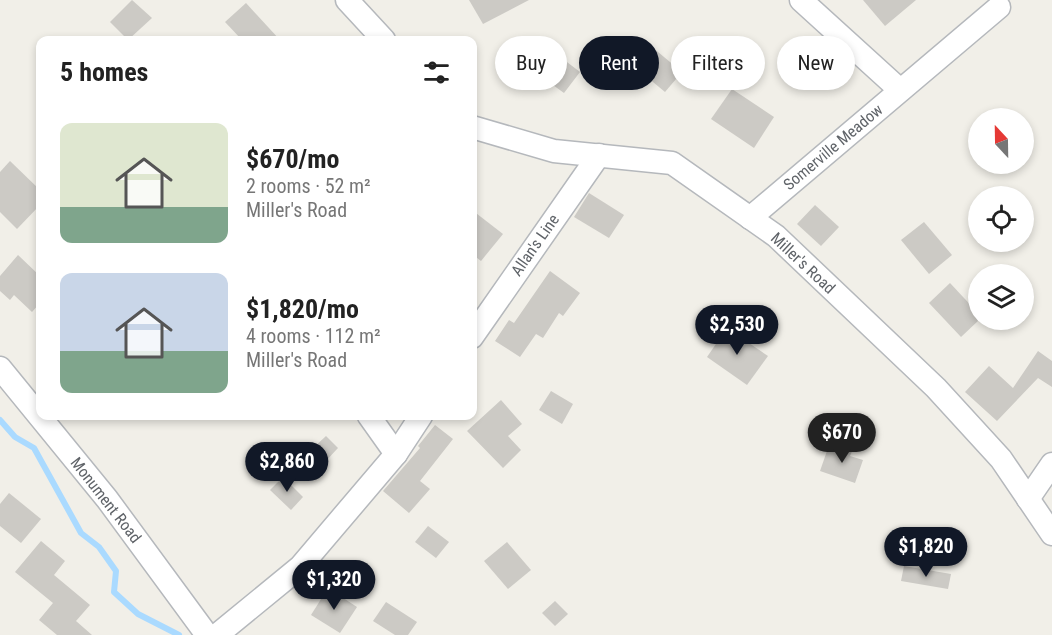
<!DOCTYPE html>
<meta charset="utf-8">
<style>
:root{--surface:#fff;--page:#f6f6f6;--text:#222;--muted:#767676;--accent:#111827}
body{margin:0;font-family:"Roboto Condensed",sans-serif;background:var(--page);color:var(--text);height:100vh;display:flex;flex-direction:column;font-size:22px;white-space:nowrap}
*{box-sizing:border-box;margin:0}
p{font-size:20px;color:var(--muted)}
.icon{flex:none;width:33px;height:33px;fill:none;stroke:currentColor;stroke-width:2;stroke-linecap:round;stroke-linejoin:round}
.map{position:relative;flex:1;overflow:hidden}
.drawer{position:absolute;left:36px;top:36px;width:441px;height:384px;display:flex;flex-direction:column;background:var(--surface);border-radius:12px;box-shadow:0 3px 9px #0003}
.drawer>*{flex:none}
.top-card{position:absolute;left:495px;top:36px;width:466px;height:54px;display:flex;gap:12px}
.needle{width:39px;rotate:338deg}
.buttons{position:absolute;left:968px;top:108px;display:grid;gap:12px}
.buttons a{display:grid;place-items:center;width:66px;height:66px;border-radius:50%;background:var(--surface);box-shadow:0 3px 9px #0003;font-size:30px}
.price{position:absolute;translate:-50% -51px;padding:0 14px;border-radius:21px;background:var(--accent);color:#fff;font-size:20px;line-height:39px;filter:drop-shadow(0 2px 3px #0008)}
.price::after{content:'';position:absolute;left:50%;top:36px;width:18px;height:14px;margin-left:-9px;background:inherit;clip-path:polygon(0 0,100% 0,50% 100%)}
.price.active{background:#222;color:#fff}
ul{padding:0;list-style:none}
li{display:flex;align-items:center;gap:18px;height:150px;padding:0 24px}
li span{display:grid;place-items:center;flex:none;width:168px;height:120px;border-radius:12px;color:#555}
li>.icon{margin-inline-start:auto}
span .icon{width:72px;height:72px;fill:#fffc;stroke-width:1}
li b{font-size:26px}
h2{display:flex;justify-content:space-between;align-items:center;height:72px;padding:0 24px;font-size:26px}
.chip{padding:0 21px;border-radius:27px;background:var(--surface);box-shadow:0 3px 9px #0003;font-size:21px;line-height:54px}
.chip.active{background:var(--accent);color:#fff}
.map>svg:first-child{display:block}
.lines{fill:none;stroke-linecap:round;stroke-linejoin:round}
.stream{stroke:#aadaff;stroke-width:6}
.building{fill:#cccac5}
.street-casing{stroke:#b5b8bc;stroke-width:25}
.street{stroke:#fff;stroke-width:22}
.labels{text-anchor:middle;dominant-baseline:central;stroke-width:6;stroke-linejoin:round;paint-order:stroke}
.street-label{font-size:16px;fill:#5f6368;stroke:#fff}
</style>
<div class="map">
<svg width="1052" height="635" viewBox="0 0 1052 635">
<rect width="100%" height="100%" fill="#f1efe8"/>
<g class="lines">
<!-- stream -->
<polyline class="stream" points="0,420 15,437 34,448 81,533 99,547 116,571 114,592 138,614 179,635"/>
</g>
<!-- building -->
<g class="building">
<polygon points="132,0 152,18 128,40 110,22"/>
<polygon points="469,0 529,0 483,24"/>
<polygon points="863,0 916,0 885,26"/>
<polygon points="246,3 280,40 242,40 225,22"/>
<polygon points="542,43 580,72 564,93 546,80 541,86 521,71"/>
<polygon points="652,47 682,72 665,92 635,67"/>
<polygon points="801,57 818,72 803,89 786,74"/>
<polygon points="732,89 774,117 754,148 711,119"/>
<polygon points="10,161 40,190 40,205 17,229 0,212 0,172"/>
<polygon points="589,193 624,215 609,238 574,217"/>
<polygon points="815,205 839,227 821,246 797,224"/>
<polygon points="472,210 503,234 481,261 472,254"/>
<polygon points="924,222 952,255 929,274 901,240"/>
<polygon points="18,255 40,276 40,303 32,312 14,295 10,300 0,291 0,276"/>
<polygon points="550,271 580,293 563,316 559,313 543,338 536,334 520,357 495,341 509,320 514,323"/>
<polygon points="950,283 978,313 979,320 961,337 929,303"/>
<polygon points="727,328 768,356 747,385 707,357"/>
<polygon points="1038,351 1052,361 1052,387 1038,378 997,421 965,392 989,366 1013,388"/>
<polygon points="551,391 573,404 562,424 539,410"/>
<polygon points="501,400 522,424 508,436 521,450 503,468 467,431"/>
<polygon points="435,425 453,439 420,481 430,489 409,513 383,491 420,448 418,446"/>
<polygon points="326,436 338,448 324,463 311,450"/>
<polygon points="838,444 853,449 850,456 863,460 855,483 820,471 828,448 836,450"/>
<polygon points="283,477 303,497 291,510 270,490"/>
<polygon points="9,493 41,519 21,543 0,526 0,504"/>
<polygon points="428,526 449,542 436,558 415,542"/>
<polygon points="41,541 65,561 54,575 90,605 76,621 92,635 57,635 39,620 53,603 15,572"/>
<polygon points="507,542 531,570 508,589 484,561"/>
<polygon points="904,566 951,574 948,589 901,581"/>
<polygon points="328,588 357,607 340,633 311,615"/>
<polygon points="555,601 568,614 555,626 542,613"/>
<polygon points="386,602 417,622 408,635 395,635 373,621"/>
</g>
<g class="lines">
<defs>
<g id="street">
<polyline points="347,0 384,40"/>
<polyline points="801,0 900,90"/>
<polyline points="472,127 554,151 672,163 776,236 936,388 1001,459 1052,534"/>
<polyline points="750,218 999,7"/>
<polyline points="472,337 599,155"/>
<polyline points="0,368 107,499 207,635"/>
<polyline points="369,416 396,454"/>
<polyline points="1028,499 1052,464"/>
<polyline points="217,635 300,567 396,454 421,416"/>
</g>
</defs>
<!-- street casing -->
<use href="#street" class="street-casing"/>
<!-- street -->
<use href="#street" class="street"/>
</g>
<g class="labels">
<!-- street labels -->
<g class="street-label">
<text transform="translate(833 147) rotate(-40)">Somerville Meadow</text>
<text transform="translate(535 245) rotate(-55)">Allan's Line</text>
<text transform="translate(803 263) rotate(43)">Miller's Road</text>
<text transform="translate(106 500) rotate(52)">Monument Road</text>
</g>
</g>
</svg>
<div class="buttons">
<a><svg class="needle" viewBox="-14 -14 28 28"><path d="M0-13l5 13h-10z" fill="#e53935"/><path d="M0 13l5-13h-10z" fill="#767676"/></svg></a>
<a><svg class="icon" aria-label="locate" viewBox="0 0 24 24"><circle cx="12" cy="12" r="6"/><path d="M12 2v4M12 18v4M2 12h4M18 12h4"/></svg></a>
<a><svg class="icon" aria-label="layers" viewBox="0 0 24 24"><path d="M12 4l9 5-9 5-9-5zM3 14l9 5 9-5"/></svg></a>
</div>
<b class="price" style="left:737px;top:356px">$2,530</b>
<b class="price active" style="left:842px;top:464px">$670</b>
<b class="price" style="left:287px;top:493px">$2,860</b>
<b class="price" style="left:926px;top:578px">$1,820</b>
<b class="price" style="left:334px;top:611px">$1,320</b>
<div class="top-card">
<a class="chip">Buy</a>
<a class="chip active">Rent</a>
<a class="chip">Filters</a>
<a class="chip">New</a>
</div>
<section class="drawer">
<h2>5 homes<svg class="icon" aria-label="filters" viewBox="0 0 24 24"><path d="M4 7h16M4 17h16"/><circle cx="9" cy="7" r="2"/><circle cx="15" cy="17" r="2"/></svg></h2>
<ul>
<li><span style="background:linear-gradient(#dfe7d0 70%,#7fa58c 0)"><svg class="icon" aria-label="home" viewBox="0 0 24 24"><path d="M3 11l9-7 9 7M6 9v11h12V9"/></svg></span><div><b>$670/mo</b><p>2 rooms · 52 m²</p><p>Miller's Road</p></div></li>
<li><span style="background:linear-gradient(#c9d6e8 65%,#7fa58c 0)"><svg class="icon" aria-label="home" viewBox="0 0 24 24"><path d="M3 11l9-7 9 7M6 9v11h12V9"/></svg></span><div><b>$1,820/mo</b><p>4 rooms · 112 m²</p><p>Miller's Road</p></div></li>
</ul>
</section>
</div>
